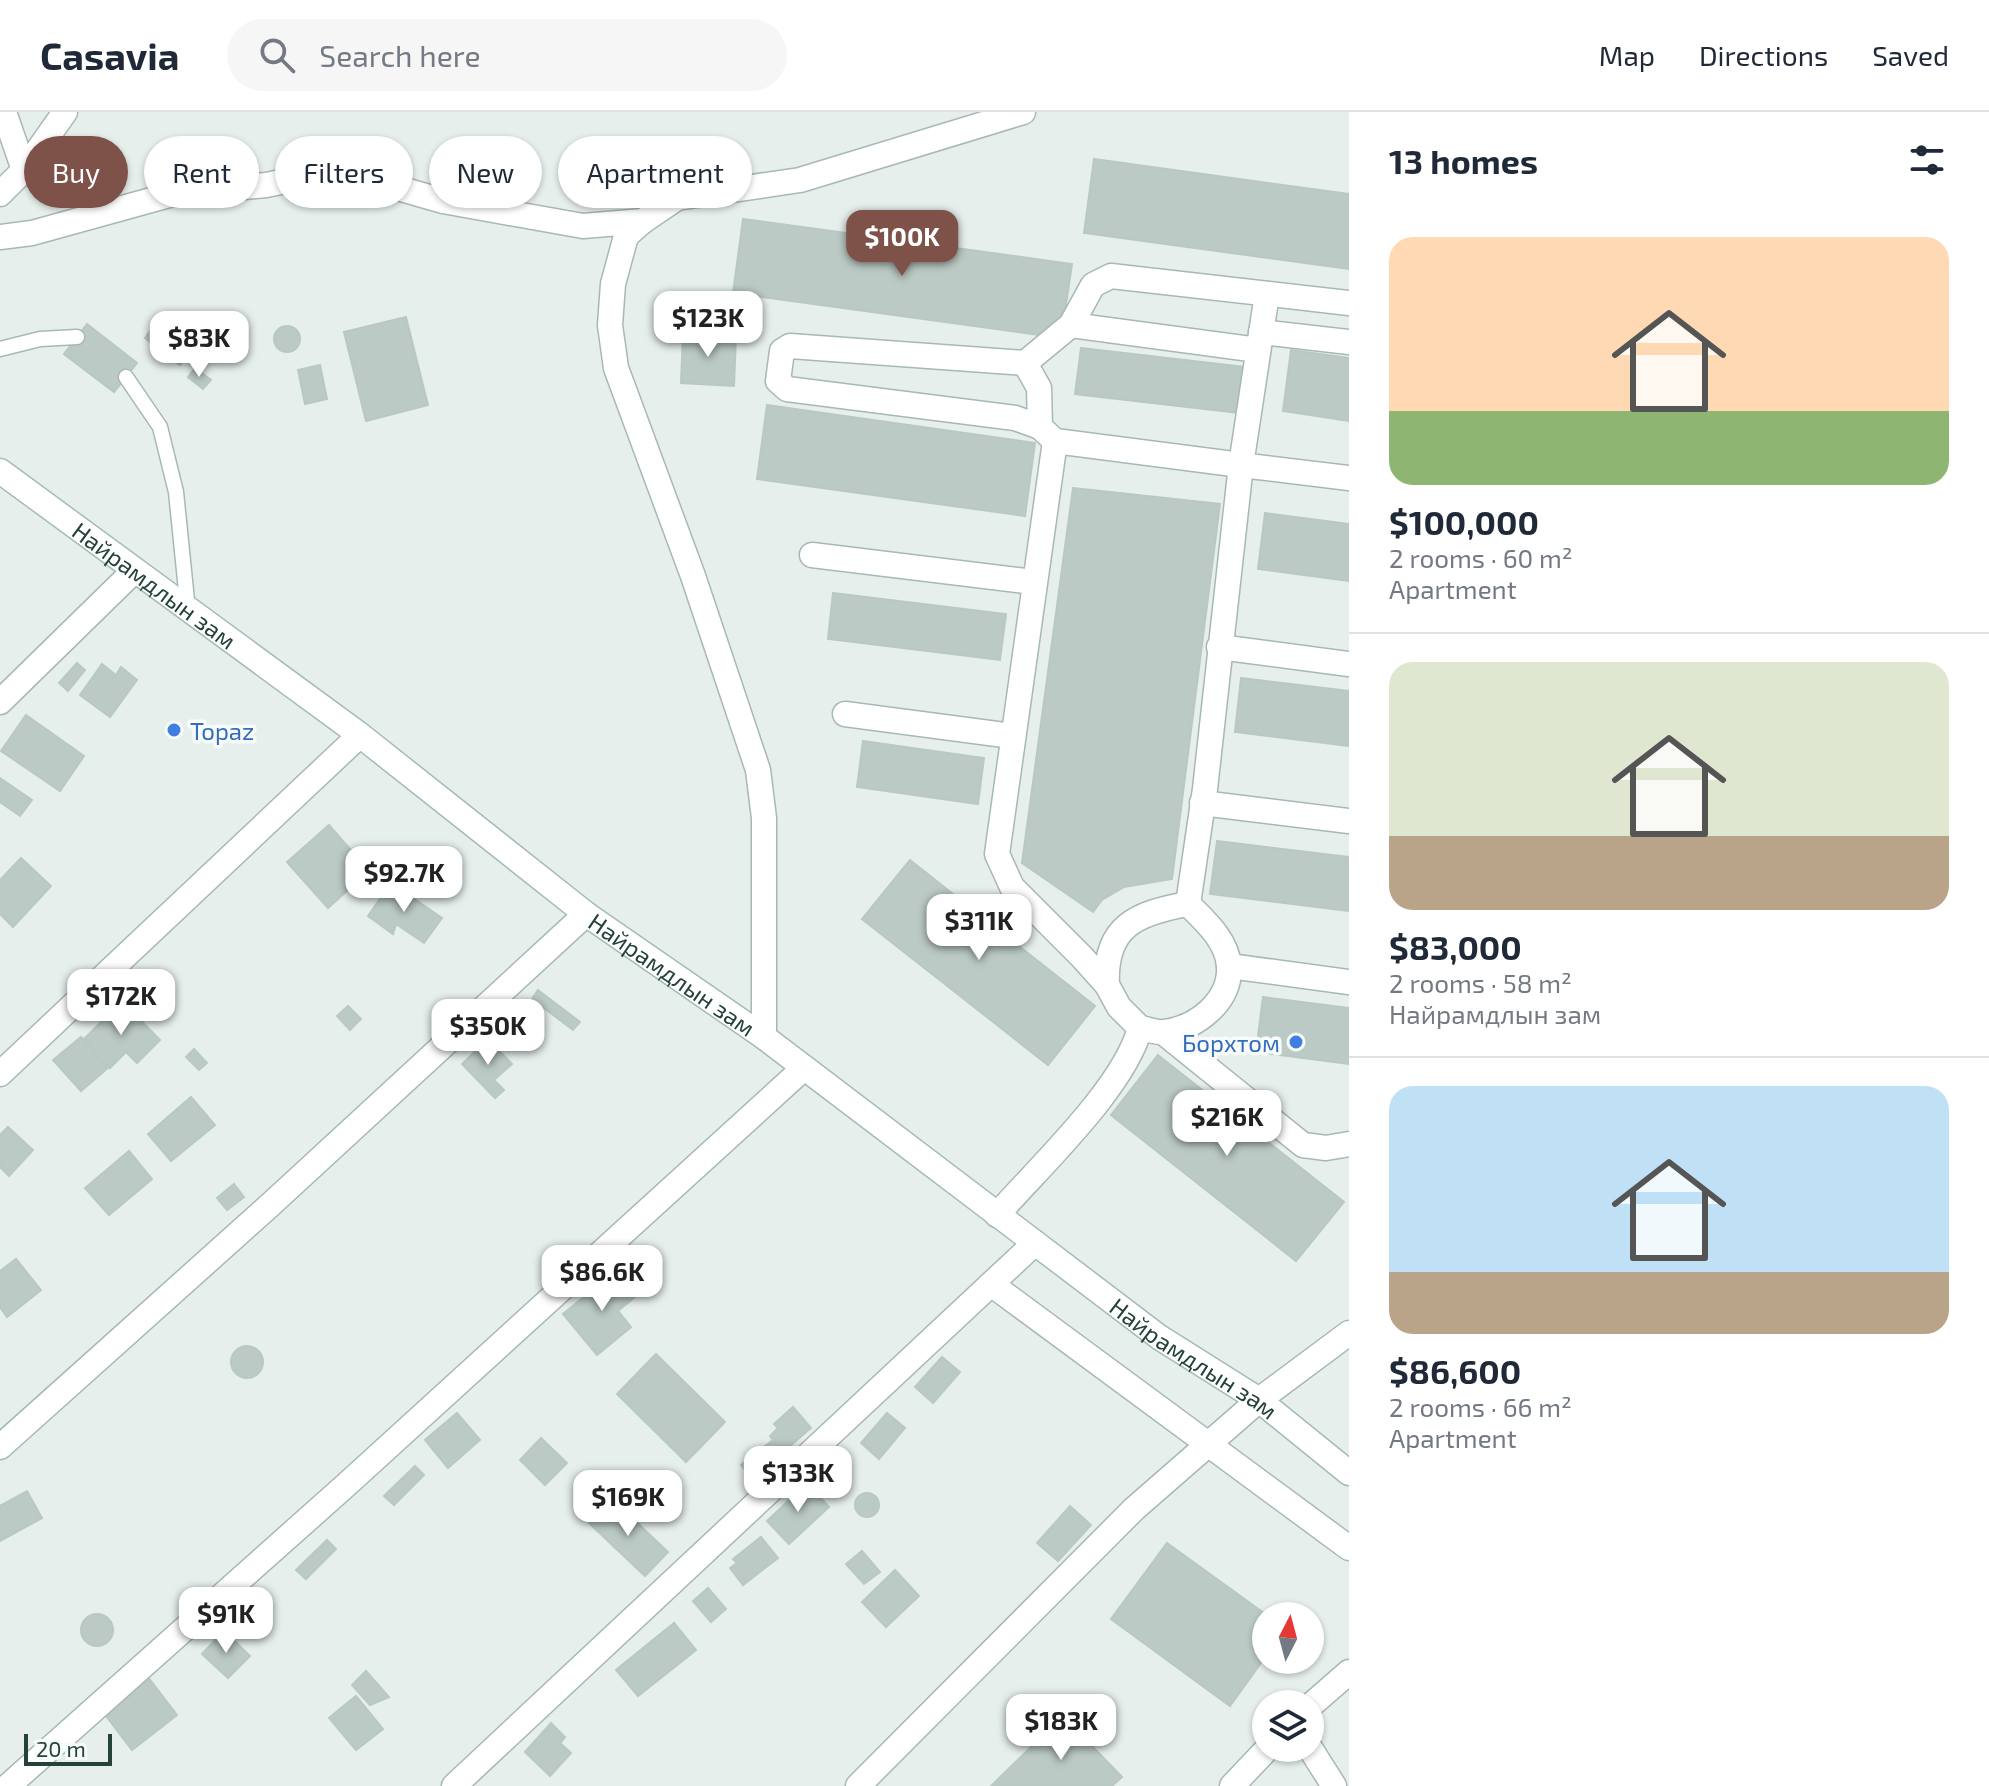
<!DOCTYPE html>
<meta charset="utf-8">
<style>
:root{--surface:#fff;--page:#f6f6f7;--text:#1f2937;--muted:#747a83;--line:#e0e1e3;--accent:#7f5249}
body{margin:0;font-family:"Exo 2",sans-serif;background:var(--page);color:var(--text);height:100vh;display:flex;flex-direction:column;font-size:30px;white-space:nowrap}
*{box-sizing:border-box;margin:0}
p{font-size:26px;color:var(--muted)}
.icon{flex:none;width:44px;height:44px;fill:none;stroke:currentColor;stroke-width:2;stroke-linecap:round;stroke-linejoin:round}
.map{position:relative;flex:1;overflow:hidden}
.sheet{display:flex;flex-direction:column;background:var(--surface);width:640px}
.sheet>*{flex:none}
.top-card{position:absolute;left:24px;top:24px;width:760px;height:72px;display:flex;gap:16px}
.needle{width:52px;rotate:6deg}
.controls{position:absolute;left:1252px;top:1490px;display:grid;gap:16px}
.controls a{display:grid;place-items:center;width:72px;height:72px;border-radius:50%;background:var(--surface);box-shadow:0 2px 6px #0004;font-size:40px}
.scale{position:absolute;left:24px;bottom:20px;width:88px;box-sizing:border-box;padding-left:8px;border:4px solid #24423a;border-top:0;font-size:22px;line-height:28px;white-space:nowrap;color:#24423a;-webkit-text-stroke:6px #f7fbf9;paint-order:stroke}
.price{position:absolute;translate:-50% -68px;padding:0 18px;border-radius:16px;background:#fff;color:#222;font-size:26px;line-height:52px;filter:drop-shadow(0 2px 4px #0008)}
.price::after{content:'';position:absolute;left:50%;top:48px;width:24px;height:18px;margin-left:-12px;background:inherit;clip-path:polygon(0 0,100% 0,50% 100%)}
.price.on{background:var(--accent);color:#fff}
ul{padding:0;list-style:none}
li{display:grid;align-content:center;gap:16px;height:424px;padding:0 40px}
li+li{border-top:2px solid var(--line)}
li span{display:grid;place-items:center;height:248px;border-radius:24px;color:#555}
li>.icon{margin-inline-start:auto}
span .icon{width:144px;height:144px;fill:#fffc;stroke-width:1}
li b{font-size:34px}
h2{display:flex;justify-content:space-between;align-items:center;height:96px;padding:0 40px;font-size:34px}
.tag{padding:0 28px;border-radius:36px;background:var(--surface);box-shadow:0 2px 6px #0004;font-size:28px;line-height:72px}
.tag.on{background:var(--accent);color:#fff}
header{display:flex;align-items:center;gap:48px;box-sizing:border-box;height:112px;padding:0 40px;background:var(--surface);border-bottom:2px solid var(--line)}
header strong{font-size:38px}
nav{display:flex;gap:44px;margin-inline-start:auto;font-size:28px}
.search{width:560px;height:72px;background:var(--page);display:flex;align-items:center;gap:20px;box-sizing:border-box;padding:0 28px;border-radius:44px;color:var(--muted);font-size:30px}
main{display:flex;flex:1;min-height:0}
.map>svg:first-child{display:block}
.building{fill:#bbcac4;stroke:#b8c9c2;stroke-width:2}
.lines{fill:none;stroke-linecap:round;stroke-linejoin:round}
.lane-casing{stroke:#a8b8b2;stroke-width:17}
.street-casing{stroke:#a8b8b2;stroke-width:27}
.secondary-casing{stroke:#a4bbb3;stroke-width:27}
.lane{stroke:#fff;stroke-width:14}
.street{stroke:#fff;stroke-width:24}
.secondary{stroke:#fff;stroke-width:24}
.shop-dot{fill:#3f7fe0;stroke:#f7fbf9;stroke-width:3}
.labels{text-anchor:middle;dominant-baseline:central;stroke-width:7;stroke-linejoin:round;paint-order:stroke}
.street-label{font-size:24px;fill:#24423a;stroke:#f7fbf9}
.shop-label{font-size:24px;fill:#366cbe;stroke:#f7fbf9;text-anchor:start}
</style>
<header>
<strong>Casavia</strong>
<div class="search"><svg class="icon" aria-label="search" viewBox="0 0 24 24"><circle cx="10" cy="10" r="6"/><path d="M15 15l6 6"/></svg>Search here</div>
<nav><a>Map</a><a>Directions</a><a>Saved</a></nav>
</header>
<main>
<div class="map">
<svg width="1349" height="1674" viewBox="0 0 1349 1674">
<rect width="100%" height="100%" fill="#e6efeb"/>
<!-- building -->
<g class="building">
<polygon points="1094,47 1349,82 1349,157 1084,121"/>
<polygon points="743,107 1072,152 1061,226 733,181"/>
<polygon points="406,205 428,293 366,309 344,220"/>
<polygon points="157,209 193,235 180,253 145,226"/>
<polygon points="87,212 137,251 114,280 64,242"/>
<circle cx="287" cy="227" r="13"/>
<polygon points="683,220 736,223 734,274 681,271"/>
<polygon points="1081,236 1253,256 1247,302 1075,282"/>
<polygon points="1291,238 1349,246 1349,309 1283,299"/>
<polygon points="320,253 327,287 305,292 298,258"/>
<polygon points="195,256 211,268 203,277 188,265"/>
<polygon points="767,293 1035,331 1025,404 757,367"/>
<polygon points="1073,376 1220,392 1172,767 1124,775 1102,788 1093,800 1022,751"/>
<polygon points="1265,401 1349,412 1349,469 1258,457"/>
<polygon points="833,481 1006,502 1000,548 828,527"/>
<polygon points="77,551 85,558 68,579 59,571"/>
<polygon points="102,552 116,563 121,555 137,568 110,605 80,583"/>
<polygon points="1241,566 1349,579 1349,634 1235,620"/>
<polygon points="26,603 84,644 60,679 1,639"/>
<polygon points="863,629 984,646 978,692 857,675"/>
<polygon points="0,666 32,688 20,704 0,690"/>
<polygon points="329,713 369,759 328,796 287,750"/>
<polygon points="1217,729 1349,745 1349,799 1210,782"/>
<polygon points="21,746 51,774 13,815 0,802 0,768"/>
<polygon points="910,748 1095,894 1048,953 862,807"/>
<polygon points="391,771 442,806 424,831 396,812 393,822 368,804"/>
<polygon points="538,878 580,910 573,918 532,887"/>
<polygon points="1263,885 1349,896 1349,952 1256,940"/>
<polygon points="122,889 160,928 137,951 126,940 110,956 82,929"/>
<polygon points="348,894 361,907 350,918 337,904"/>
<polygon points="510,911 520,924 504,937 493,924"/>
<polygon points="81,925 108,956 81,979 53,948"/>
<polygon points="488,927 512,952 494,968 504,978 495,986 462,952"/>
<polygon points="194,937 207,951 199,958 186,945"/>
<polygon points="1158,943 1344,1090 1296,1149 1111,1003"/>
<polygon points="191,985 215,1013 171,1049 148,1022"/>
<polygon points="8,1015 33,1038 9,1064 0,1055 0,1023"/>
<polygon points="129,1039 152,1067 109,1103 85,1076"/>
<polygon points="234,1072 244,1085 227,1098 217,1086"/>
<polygon points="16,1147 41,1178 7,1205 0,1195 0,1159"/>
<polygon points="616,1159 636,1184 618,1199 631,1215 597,1243 563,1202"/>
<circle cx="247" cy="1250" r="16"/>
<polygon points="656,1242 725,1310 686,1350 617,1282"/>
<polygon points="942,1245 960,1260 933,1291 915,1275"/>
<polygon points="793,1295 811,1316 783,1340 770,1324 778,1316 774,1312"/>
<polygon points="457,1301 480,1328 448,1356 425,1328"/>
<polygon points="887,1301 905,1316 879,1347 861,1331"/>
<polygon points="541,1326 567,1351 545,1373 520,1348"/>
<polygon points="773,1328 783,1340 751,1365 741,1353"/>
<polygon points="415,1354 424,1363 394,1393 384,1384"/>
<polygon points="807,1371 829,1395 789,1432 767,1409"/>
<polygon points="27,1379 42,1406 0,1429 0,1394"/>
<circle cx="867" cy="1393" r="12"/>
<polygon points="612,1387 668,1440 645,1464 589,1411"/>
<polygon points="1070,1394 1091,1413 1058,1449 1037,1431"/>
<polygon points="761,1425 778,1446 743,1473 730,1456 737,1451 733,1447"/>
<polygon points="327,1428 336,1437 306,1467 296,1458"/>
<polygon points="1167,1431 1268,1504 1266,1544 1230,1594 1111,1507"/>
<polygon points="862,1439 880,1460 864,1472 846,1452"/>
<polygon points="895,1458 919,1484 886,1515 862,1490"/>
<polygon points="708,1476 726,1497 711,1510 693,1489"/>
<circle cx="97" cy="1518" r="16"/>
<polygon points="674,1511 696,1538 638,1584 616,1558"/>
<polygon points="224,1519 250,1544 228,1566 202,1542"/>
<polygon points="366,1559 389,1585 370,1593 352,1573"/>
<polygon points="148,1565 177,1603 132,1638 103,1600"/>
<polygon points="356,1584 383,1617 356,1638 329,1606"/>
<polygon points="1063,1604 1122,1665 1112,1674 991,1674"/>
<polygon points="551,1611 565,1625 560,1631 571,1641 550,1664 525,1640"/>
</g>
<g class="lines">
<defs>
<g id="lane">
<polyline points="0,237 40,227 77,225"/>
<polyline points="126,265 160,315 176,380 188,498"/>
</g>
<g id="street">
<polyline points="4,0 24,58"/>
<polyline points="0,82 24,58 65,0"/>
<polyline points="643,109 626,124 613,172 610,213 616,256 693,464 758,658 764,706 764,925"/>
<polyline points="0,125 32,121 173,82 266,73 311,64 356,64 443,89 583,114 643,109 677,86 800,68 1023,0"/>
<polyline points="1267,182 1241,353 1349,366"/>
<polyline points="1071,213 1258,238"/>
<polyline points="1261,220 1349,230"/>
<polyline points="1025,251 1039,276 1040,315"/>
<polyline points="1055,329 1040,315 1015,306 787,277 778,269 782,239 790,234 1025,251 1071,213 1093,173 1111,164 1349,191"/>
<polyline points="812,443 1034,470"/>
<polyline points="1219,535 1349,552"/>
<polyline points="0,590 134,459"/>
<polyline points="845,602 1012,624"/>
<polyline points="1202,691 1349,709"/>
<polyline points="1229,854 1349,870"/>
<path d="M1107 873C1104 814 1137 801 1188 792 1205 809 1227 828 1229 854 1231 889 1197 916 1164 920 1157 921 1147 917 1140 916"/>
<polyline points="1164,921 1303,1033 1326,1036 1349,1032"/>
<polyline points="0,962 360,623"/>
<path d="M997 1103C1039 1055 1124 976 1140 916L1119 895 1107 873 1081 844 1012 775 997 742 1055 329 1241 353 1205 677 1188 792"/>
<polyline points="991,1172 1349,1436"/>
<polyline points="0,1335 269,1094 586,802"/>
<polyline points="1310,1594 1349,1560"/>
<polyline points="1310,1636 1334,1674"/>
<polyline points="8,1674 345,1374 804,956"/>
<polyline points="454,1674 1035,1131"/>
<polyline points="858,1674 1134,1397 1259,1288 1349,1221"/>
<polyline points="1232,1674 1268,1636"/>
</g>
<g id="secondary">
<path id="s1" d="M0 359 360 623 586 802 764 925 1159 1225 1259 1288 1349 1361"/>
</g>
</defs>
<!-- lane casing -->
<use href="#lane" class="lane-casing"/>
<!-- street casing -->
<use href="#street" class="street-casing"/>
<!-- secondary casing -->
<use href="#secondary" class="secondary-casing"/>
<!-- lane -->
<use href="#lane" class="lane"/>
<!-- street -->
<use href="#street" class="street"/>
<!-- secondary -->
<use href="#secondary" class="secondary"/>
</g>
<!-- markers -->
<g class="shop-dot">
<circle cx="174" cy="618" r="8"/>
<circle cx="1296" cy="930" r="8"/>
</g>
<g class="labels">
<!-- street labels -->
<g class="street-label">
<text stroke="none"><textPath href="#s1" startOffset="192">Найрамдлын зам</textPath></text>
<text stroke="none"><textPath href="#s1" startOffset="840">Найрамдлын зам</textPath></text>
<text stroke="none"><textPath href="#s1" startOffset="1488">Найрамдлын зам</textPath></text>
</g>
<!-- shop labels -->
<g class="shop-label">
<text x="190" y="618">Topaz</text>
<text x="1280" y="930" text-anchor="end">Борхтом</text>
</g>
</g>
</svg>
<div class="controls">
<a><svg class="needle" viewBox="-14 -14 28 28"><path d="M0-13l5 13h-10z" fill="#e53935"/><path d="M0 13l5-13h-10z" fill="#747a83"/></svg></a>
<a><svg class="icon" aria-label="layers" viewBox="0 0 24 24"><path d="M12 4l9 5-9 5-9-5zM3 14l9 5 9-5"/></svg></a>
</div>
<div class="scale">20 m</div>
<b class="price on" style="left:902px;top:166px">$100K</b>
<b class="price" style="left:708px;top:247px">$123K</b>
<b class="price" style="left:199px;top:267px">$83K</b>
<b class="price" style="left:404px;top:802px">$92.7K</b>
<b class="price" style="left:979px;top:850px">$311K</b>
<b class="price" style="left:121px;top:925px">$172K</b>
<b class="price" style="left:488px;top:955px">$350K</b>
<b class="price" style="left:1227px;top:1046px">$216K</b>
<b class="price" style="left:602px;top:1201px">$86.6K</b>
<b class="price" style="left:798px;top:1402px">$133K</b>
<b class="price" style="left:628px;top:1426px">$169K</b>
<b class="price" style="left:226px;top:1543px">$91K</b>
<b class="price" style="left:1061px;top:1650px">$183K</b>
<div class="top-card">
<a class="tag on">Buy</a>
<a class="tag">Rent</a>
<a class="tag">Filters</a>
<a class="tag">New</a>
<a class="tag">Apartment</a>
</div>
</div>
<section class="sheet">
<h2>13 homes<svg class="icon" aria-label="filters" viewBox="0 0 24 24"><path d="M4 7h16M4 17h16"/><circle cx="9" cy="7" r="2"/><circle cx="15" cy="17" r="2"/></svg></h2>
<ul>
<li><span style="background:linear-gradient(#ffd9b3 70%,#8fb573 0)"><svg class="icon" aria-label="home" viewBox="0 0 24 24"><path d="M3 11l9-7 9 7M6 9v11h12V9"/></svg></span><div><b>$100,000</b><p>2 rooms · 60 m²</p><p>Apartment</p></div></li>
<li><span style="background:linear-gradient(#dfe7d0 70%,#b9a48a 0)"><svg class="icon" aria-label="home" viewBox="0 0 24 24"><path d="M3 11l9-7 9 7M6 9v11h12V9"/></svg></span><div><b>$83,000</b><p>2 rooms · 58 m²</p><p>Найрамдлын зам</p></div></li>
<li><span style="background:linear-gradient(#bfe0f5 75%,#b9a48a 0)"><svg class="icon" aria-label="home" viewBox="0 0 24 24"><path d="M3 11l9-7 9 7M6 9v11h12V9"/></svg></span><div><b>$86,600</b><p>2 rooms · 66 m²</p><p>Apartment</p></div></li>
</ul>
</section>
</main>
